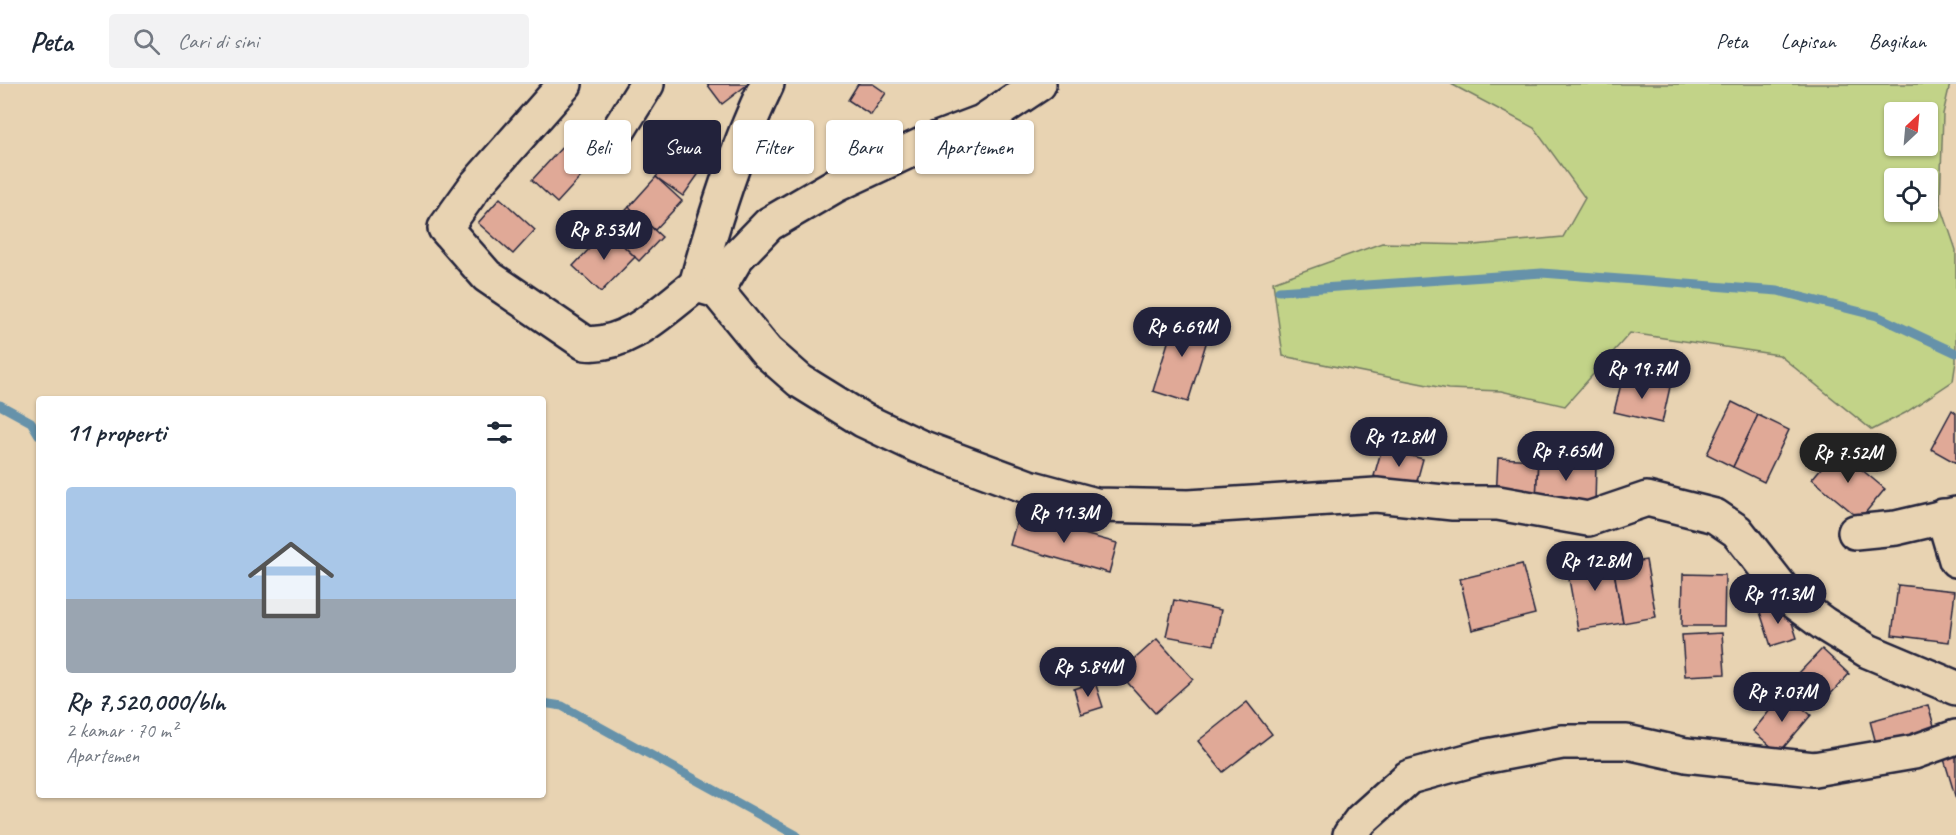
<!DOCTYPE html>
<html lang="id">
<meta charset="utf-8">
<style>
:root{--surface:#fff;--page:#f2f2f3;--text:#1f2937;--muted:#747a83;--line:#e0e1e3;--accent:#22223b}
body{margin:0;font-family:Caveat,sans-serif;background:var(--page);color:var(--text);height:100vh;display:flex;flex-direction:column;font-size:22px;white-space:nowrap}
*{box-sizing:border-box;margin:0}
p{font-size:20px;color:var(--muted)}
.icon{flex:none;width:33px;height:33px;fill:none;stroke:currentColor;stroke-width:2;stroke-linecap:round;stroke-linejoin:round}
.map{position:relative;flex:1;overflow:hidden}
.side{position:absolute;left:36px;top:312px;width:510px;height:402px;display:flex;flex-direction:column;background:var(--surface);border-radius:6px;box-shadow:0 2px 4px #0004}
.side>*{flex:none}
.banner{position:absolute;left:564px;top:36px;width:570px;height:54px;display:flex;gap:12px}
.needle{width:39px;rotate:26deg}
.buttons{position:absolute;left:1884px;top:18px;display:grid;gap:12px}
.buttons a{display:grid;place-items:center;width:54px;height:54px;border-radius:6px;background:var(--surface);box-shadow:0 2px 4px #0004;font-size:30px}
.price{position:absolute;translate:-50% -51px;padding:0 14px;border-radius:21px;background:var(--accent);color:#fff;font-size:20px;line-height:39px;filter:drop-shadow(0 2px 3px #0008)}
.price::after{content:'';position:absolute;left:50%;top:36px;width:18px;height:14px;margin-left:-9px;background:inherit;clip-path:polygon(0 0,100% 0,50% 100%)}
.price.active{background:#222;color:#fff}
ul{padding:0;list-style:none}
li{display:grid;align-content:center;gap:12px;height:318px;padding:0 30px}
li span{display:grid;place-items:center;height:186px;border-radius:6px;color:#555}
li>.icon{margin-inline-start:auto}
span .icon{width:108px;height:108px;fill:#fffc;stroke-width:1}
li b{font-size:26px}
h2{display:flex;justify-content:space-between;align-items:center;height:72px;padding:0 30px;font-size:26px}
.tag{padding:0 21px;border-radius:6px;background:var(--surface);box-shadow:0 2px 4px #0004;font-size:21px;line-height:54px}
.tag.active{background:var(--accent);color:#fff}
header{display:flex;align-items:center;gap:36px;box-sizing:border-box;height:84px;padding:0 30px;background:var(--surface);border-bottom:2px solid var(--line)}
header strong{font-size:28px}
nav{display:flex;gap:33px;margin-inline-start:auto;font-size:21px}
.search{width:420px;height:54px;background:var(--page);display:flex;align-items:center;gap:15px;box-sizing:border-box;padding:0 21px;border-radius:6px;color:var(--muted);font-size:22px}
.map>svg:first-child{display:block}
.green{fill:#c2d388;stroke:#727a62;stroke-width:1.5;fill-rule:evenodd}
.lines{fill:none;stroke-linecap:round;stroke-linejoin:round}
.stream{stroke:#6692aa;stroke-width:9}
.building{fill:#e0a997;stroke:#22223b;stroke-width:1.5}
.minor-casing{stroke:#22223b;stroke-width:38}
.minor{stroke:#e8d3b2;stroke-width:33}
</style>
<header>
<strong>Peta</strong>
<div class="search"><svg class="icon" aria-label="search" viewBox="0 0 24 24"><circle cx="10" cy="10" r="6"/><path d="M15 15l6 6"/></svg>Cari di sini</div>
<nav><a>Peta</a><a>Lapisan</a><a>Bagikan</a></nav>
</header>
<div class="map">
<svg width="1956" height="751" viewBox="0 0 1956 751">
<rect width="100%" height="100%" fill="#e8d3b2"/>
<filter id="ink" filterUnits="userSpaceOnUse"><feTurbulence type="fractalNoise" baseFrequency=".0167" numOctaves="2"/><feDisplacementMap in="SourceGraphic" scale="12" xChannelSelector="R" yChannelSelector="G"/><feConvolveMatrix kernelMatrix="1 2 1 2 8 2 1 2 1" color-interpolation-filters="sRGB"/></filter>
<g filter="url(#ink)">
<!-- green -->
<path class="green" d="M1451 0H1950L1943 30 1940 119 1956 166V277L1953 297 1905 329 1872 346 1779 271 1630 249 1565 322 1501 307 1448 305 1283 272 1273 198 1382 159 1474 161 1563 153 1585 114 1534 44ZM1894 28H1928V62H1894ZM1894 94H1928V128H1894Z"/>
<g class="lines">
<!-- stream -->
<g class="stream">
<polyline points="1279,207 1542,189 1778,207 1877,232 1956,269"/>
<polyline points="0,321 31,338 39,351"/>
<polyline points="543,619 562,622 796,751"/>
</g>
</g>
<!-- building -->
<g class="building">
<polygon points="707,0 748,0 722,20"/>
<polygon points="858,0 873,0 886,9 871,31 848,16"/>
<polygon points="691,45 717,64 683,112 656,93"/>
<polygon points="575,49 600,72 557,119 532,96"/>
<polygon points="656,93 682,117 655,146 629,123"/>
<polygon points="500,114 535,146 513,170 478,139"/>
<polygon points="629,123 662,153 639,177 607,146"/>
<polygon points="607,146 635,173 601,208 573,182"/>
<polygon points="1177,229 1212,240 1188,318 1153,307"/>
<polygon points="1623,292 1670,303 1662,339 1614,328"/>
<polygon points="1732,318 1758,331 1733,383 1707,370"/>
<polygon points="1952,326 1956,329 1956,379 1931,365"/>
<polygon points="1758,331 1789,346 1764,398 1733,383"/>
<polygon points="1382,364 1423,375 1415,404 1374,392"/>
<polygon points="1837,365 1885,405 1860,435 1812,395"/>
<polygon points="1498,374 1538,376 1536,417 1496,416"/>
<polygon points="1538,376 1596,379 1595,421 1536,417"/>
<polygon points="1018,432 1117,459 1109,489 1010,461"/>
<polygon points="1611,470 1623,539 1578,546 1566,478"/>
<polygon points="1646,476 1656,533 1623,539 1613,481"/>
<polygon points="1522,480 1535,530 1472,546 1460,495"/>
<polygon points="1683,490 1725,491 1724,542 1682,542"/>
<polygon points="1898,501 1955,507 1949,558 1892,551"/>
<polygon points="1174,516 1221,526 1214,561 1166,552"/>
<polygon points="1786,520 1797,554 1771,562 1760,528"/>
<polygon points="1722,549 1725,590 1685,592 1682,551"/>
<polygon points="1157,555 1193,595 1155,629 1119,589"/>
<polygon points="1822,565 1849,590 1826,615 1799,589"/>
<polygon points="1095,598 1103,623 1081,630 1074,605"/>
<polygon points="1784,609 1811,631 1779,669 1753,647"/>
<polygon points="1247,618 1272,650 1223,688 1198,657"/>
<polygon points="1928,621 1937,652 1878,667 1870,637"/>
<polygon points="1956,671 1956,715 1944,675"/>
</g>
<g class="lines">
<defs>
<g id="minor">
<path d="M565 0 476 101 445 144 487 192 585 259C627 264 664 225 696 201L717 207 767 268 800 297 863 336 918 362 1029 403 1096 421 1189 423 1376 411 1453 419H1498L1588 435 1647 415 1715 432 1737 447 1790 515 1824 540 1868 567 1956 604"/>
<polyline points="603,71 647,0"/>
<path d="M696 201C715 132 736 65 767 0"/>
<polyline points="717,207 737,173 769,140 836,101 924,60 982,38 1039,0"/>
<polyline points="1943,432 1956,476"/>
<polyline points="1855,448 1896,444 1956,430"/>
<polyline points="1350,751 1361,736 1409,693 1482,673 1562,658 1627,658 1686,671 1814,685 1914,668 1956,653"/>
</g>
</defs>
<!-- minor casing -->
<use href="#minor" class="minor-casing"/>
<!-- minor -->
<use href="#minor" class="minor"/>
</g>
</g>
</svg>
<div class="buttons">
<a><svg class="needle" viewBox="-14 -14 28 28"><path d="M0-13l5 13h-10z" fill="#e53935"/><path d="M0 13l5-13h-10z" fill="#747a83"/></svg></a>
<a><svg class="icon" aria-label="locate" viewBox="0 0 24 24"><circle cx="12" cy="12" r="6"/><path d="M12 2v4M12 18v4M2 12h4M18 12h4"/></svg></a>
</div>
<b class="price" style="left:604px;top:177px">Rp 8.53M</b>
<b class="price" style="left:1182px;top:274px">Rp 6.69M</b>
<b class="price" style="left:1642px;top:316px">Rp 19.7M</b>
<b class="price" style="left:1399px;top:384px">Rp 12.8M</b>
<b class="price" style="left:1566px;top:398px">Rp 7.65M</b>
<b class="price active" style="left:1848px;top:400px">Rp 7.52M</b>
<b class="price" style="left:1064px;top:460px">Rp 11.3M</b>
<b class="price" style="left:1595px;top:508px">Rp 12.8M</b>
<b class="price" style="left:1778px;top:541px">Rp 11.3M</b>
<b class="price" style="left:1088px;top:614px">Rp 5.84M</b>
<b class="price" style="left:1782px;top:639px">Rp 7.07M</b>
<div class="banner">
<a class="tag">Beli</a>
<a class="tag active">Sewa</a>
<a class="tag">Filter</a>
<a class="tag">Baru</a>
<a class="tag">Apartemen</a>
</div>
<section class="side">
<h2>11 properti<svg class="icon" aria-label="filters" viewBox="0 0 24 24"><path d="M4 7h16M4 17h16"/><circle cx="9" cy="7" r="2"/><circle cx="15" cy="17" r="2"/></svg></h2>
<ul>
<li><span style="background:linear-gradient(#a9c7e8 60%,#9aa5b1 0)"><svg class="icon" aria-label="home" viewBox="0 0 24 24"><path d="M3 11l9-7 9 7M6 9v11h12V9"/></svg></span><div><b>Rp 7,520,000/bln</b><p>2 kamar · 70 m²</p><p>Apartemen</p></div></li>
</ul>
</section>
</div>
